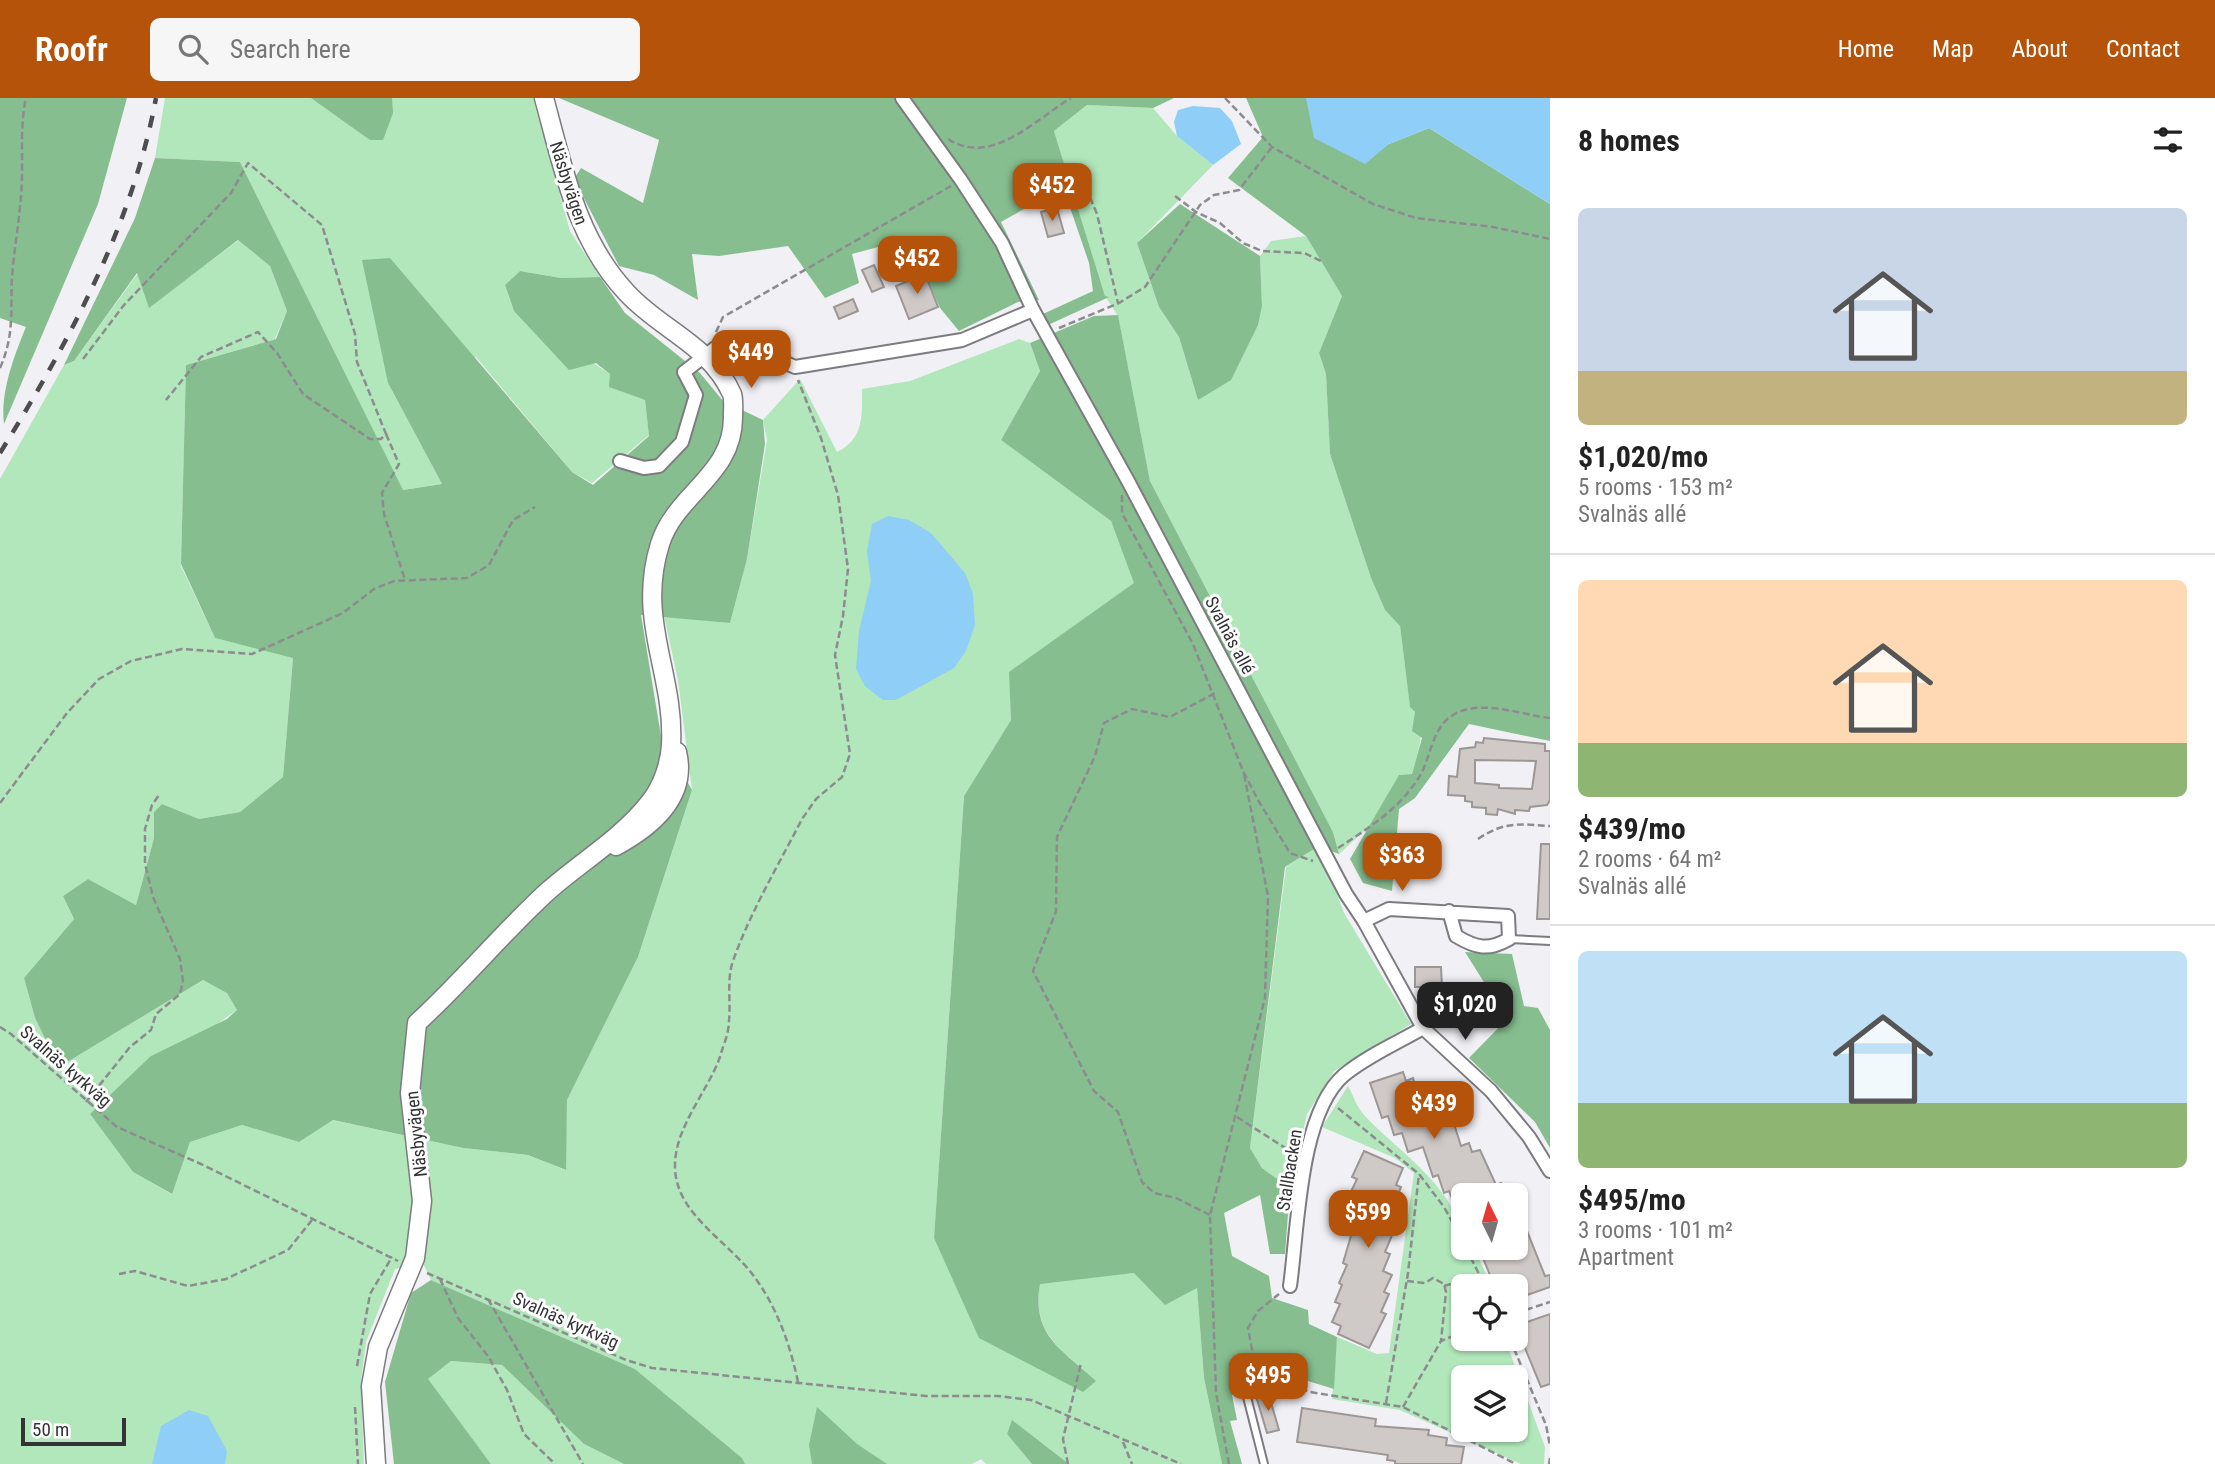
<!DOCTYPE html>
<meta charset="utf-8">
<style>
:root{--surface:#fff;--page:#f6f6f6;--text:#222;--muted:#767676;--line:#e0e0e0;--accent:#b45309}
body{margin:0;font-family:"Roboto Condensed",sans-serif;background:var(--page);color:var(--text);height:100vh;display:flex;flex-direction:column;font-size:26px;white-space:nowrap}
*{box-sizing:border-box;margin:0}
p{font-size:23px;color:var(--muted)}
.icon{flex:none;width:38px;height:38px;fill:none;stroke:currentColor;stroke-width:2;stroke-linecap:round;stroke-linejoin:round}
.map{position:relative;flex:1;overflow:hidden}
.sheet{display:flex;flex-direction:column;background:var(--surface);width:665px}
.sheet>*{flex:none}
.needle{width:46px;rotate:355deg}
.tools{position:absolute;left:1451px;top:1085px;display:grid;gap:14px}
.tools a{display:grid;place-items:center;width:77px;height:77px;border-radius:10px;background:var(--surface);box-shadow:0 2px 5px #0004;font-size:35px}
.scale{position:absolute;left:21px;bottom:18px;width:105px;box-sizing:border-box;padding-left:7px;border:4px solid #333335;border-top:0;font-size:19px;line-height:24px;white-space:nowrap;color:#333335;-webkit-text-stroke:5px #fefeff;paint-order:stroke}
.price{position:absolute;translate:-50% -60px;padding:0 16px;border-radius:14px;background:var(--accent);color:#fff;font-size:23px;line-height:46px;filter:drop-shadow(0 2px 4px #0008)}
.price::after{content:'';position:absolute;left:50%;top:42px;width:21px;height:16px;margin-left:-10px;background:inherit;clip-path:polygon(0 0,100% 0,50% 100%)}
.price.current{background:#222;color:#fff}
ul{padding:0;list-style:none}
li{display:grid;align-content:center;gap:14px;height:371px;padding:0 28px}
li+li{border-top:2px solid var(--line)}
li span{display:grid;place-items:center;height:217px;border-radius:10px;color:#555}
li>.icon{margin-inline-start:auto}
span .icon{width:126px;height:126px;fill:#fffc;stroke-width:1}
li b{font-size:30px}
h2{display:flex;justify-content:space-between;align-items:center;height:84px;padding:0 28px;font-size:30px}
header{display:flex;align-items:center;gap:42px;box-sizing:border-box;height:98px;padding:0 35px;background:var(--accent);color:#fff}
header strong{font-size:33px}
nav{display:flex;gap:38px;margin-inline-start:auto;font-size:24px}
.search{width:490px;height:63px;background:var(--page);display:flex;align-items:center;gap:18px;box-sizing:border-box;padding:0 24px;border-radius:10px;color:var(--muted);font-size:26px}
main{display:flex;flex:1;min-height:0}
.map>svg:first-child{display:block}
.green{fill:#b1e7ba;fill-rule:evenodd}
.forest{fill:#87be90}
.water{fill:#8fcef7}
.building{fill:#cfcac7;stroke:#9c9795;stroke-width:2;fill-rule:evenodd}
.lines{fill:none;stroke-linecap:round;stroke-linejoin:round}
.lane-casing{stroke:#7c7c80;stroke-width:10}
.street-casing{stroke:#7c7c80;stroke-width:16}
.secondary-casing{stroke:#7c7c80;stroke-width:21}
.path{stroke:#8c8c8f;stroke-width:2.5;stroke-dasharray:7 3.5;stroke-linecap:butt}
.lane{stroke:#fff;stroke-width:6}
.street{stroke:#fff;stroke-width:12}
.secondary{stroke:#fff;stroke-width:18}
.rail{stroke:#4d4d4f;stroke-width:4.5;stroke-dasharray:12 12;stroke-linecap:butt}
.labels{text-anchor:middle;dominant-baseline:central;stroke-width:6;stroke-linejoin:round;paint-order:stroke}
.street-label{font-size:18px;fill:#333335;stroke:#fefeff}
</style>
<header>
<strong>Roofr</strong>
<div class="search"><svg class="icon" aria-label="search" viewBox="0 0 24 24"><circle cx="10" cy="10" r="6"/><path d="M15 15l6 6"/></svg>Search here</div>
<nav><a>Home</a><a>Map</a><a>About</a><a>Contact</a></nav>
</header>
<main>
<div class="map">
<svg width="1550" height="1366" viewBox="0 0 1550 1366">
<rect width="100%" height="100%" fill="#f0f0f5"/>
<!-- green -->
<g class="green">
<polygon points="165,0 533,0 570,133 600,179 561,180 520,173 505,187 514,213 610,276 610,289 645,302 649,337 592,385 572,374 476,259 388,285 442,386 402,392 240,64 155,60"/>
<path d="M1087 7 1153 10 1177 38 1213 67 1137 145 1159 209 1179 239 1198 302 1262 208 1260 158 1271 143 1306 138 1342 198 1319 255 1326 276 1330 356 1371 480 1385 512 1400 528 1410 608C1429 628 1418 653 1412 676L1399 677 1375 723 1339 756 1333 734 1150 383 1118 218 1105 198 1054 33Z"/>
<path d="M239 142 270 168 287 213 275 241 186 267 181 468 215 540 293 559 283 679 240 714 199 721 162 706 154 714V740L136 807 88 781 63 798 74 821 24 880 35 920 59 969 203 882 227 894 237 912 90 1016 133 1074 171 1096 190 1044 242 1027 299 1044 332 1022 463 1050 528 1057 565 1072 567 1002 638 859 692 692 678 582 664 518 730 525 747 461 767 342 763 322 800 281 837 354C864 341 862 318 862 291L910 283 1019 241 1030 245 1040 273 1001 342 1111 423 1135 485 1010 574 1011 622 964 698 934 1140 1096 1283C1062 1252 1031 1236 1040 1185L1134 1175 1197 1190 1204 1280 1222 1366H1069L1013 1323 1007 1336 1032 1366H986L981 1361 972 1366H745L742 1360 635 1271 431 1182 423 1165 395 1171 366 1244 361 1283 364 1366H0V381L64 267 74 263 138 175 149 209Z"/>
<polygon points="1319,748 1344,815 1411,926 1334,973 1307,1016 1290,1090 1262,1070 1250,1050 1286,769"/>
<path d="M1348 988C1353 997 1357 1009 1364 1017 1398 1054 1463 1093 1463 1150H1473L1476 1155 1492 1188H1463V1241H1505L1545 1349 1544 1366H1521L1400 1312 1332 1301 1337 1239 1377 1256 1389 1255 1414 1075 1395 1060 1322 1029ZM1463 1279H1516V1332H1463Z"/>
<polygon points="451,1263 502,1267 584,1346 624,1366 491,1366 427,1281"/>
</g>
<!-- forest -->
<g class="forest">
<path d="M0 0H127L98 106 4 326C0 295 14 258 26 229L0 220Z"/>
<polygon points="311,0 392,0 393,15 383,42 370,42"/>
<polygon points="559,0 1174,0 1153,10 1087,7 1054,33 1105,198 1109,199 1048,227 1043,216 1093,193 1089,165 1063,89 1001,124 1039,202 1018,204 959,233 940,210 925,177 915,181 897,144 852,156 859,185 825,200 788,148 719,158 692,156 698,202 654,177 619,168 574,81 581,70 643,105 659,42"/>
<polygon points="1246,0 1306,0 1389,46 1429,30 1550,106 1550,643 1469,626 1415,700 1399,711 1392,793 1363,785 1350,761 1399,677 1412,676 1422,640 1412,633 1415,614 1410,609 1400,528 1385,512 1371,480 1330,356 1326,276 1319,255 1342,198 1306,138 1228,80 1263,39"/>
<polygon points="155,60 240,64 403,392 442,386 388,285 362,162 390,160 572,374 593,387 649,338 645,302 609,289 610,276 596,265 569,272 514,213 505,187 520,173 561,180 600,179 625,215 700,275 723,303 763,322 765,346 747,461 730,525 641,517 661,638 692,692 638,859 567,1002 566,1072 528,1057 463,1050 333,1022 299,1044 242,1027 190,1044 172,1096 133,1074 90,1016 151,958 227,921 237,912 227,895 203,882 59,969 35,920 24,880 74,821 63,798 88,781 136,807 154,740 154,714 162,706 199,721 240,714 283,679 293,560 215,540 181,466 186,267 276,241 287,213 270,168 238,142 149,210 137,175 74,263 64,267 135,120"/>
<polygon points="1180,106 1260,158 1262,208 1258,227 1231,282 1198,302 1179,239 1159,209 1137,145"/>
<path d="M1118 217 1150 383 1333 734 1339 756 1319 748 1285 769 1250 1050 1262 1070 1290 1090 1285 1156H1270L1260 1097 1224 1115 1232 1158 1269 1178 1272 1200 1308 1212 1309 1226 1337 1239 1334 1291 1298 1280 1264 1263 1241 1266V1294L1232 1297 1237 1322 1230 1323 1242 1366H1222L1204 1280 1197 1190 1165 1207 1134 1175 1040 1186C1031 1237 1062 1252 1096 1283L1083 1294 979 1240 934 1140 964 698 1011 622 1009 574 1134 485 1111 423 1001 342 1040 273 1030 245 1094 218Z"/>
<polygon points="1465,854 1512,856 1524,908 1538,910 1550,932 1550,1050 1535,1024 1469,960 1507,921"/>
<polygon points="431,1182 635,1271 742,1360 745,1366 624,1366 584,1346 502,1267 451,1263 428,1281 491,1366 394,1366 385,1284 411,1195"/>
<polygon points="817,1309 857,1346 887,1366 812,1366 809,1347"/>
<polygon points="1012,1322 1069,1366 1032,1366 1007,1336"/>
</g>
<!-- water -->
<g class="water">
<polygon points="1306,0 1550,0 1550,106 1429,30 1389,46 1365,66 1314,40"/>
<polygon points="1193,8 1220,10 1232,23 1241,46 1213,67 1177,38 1174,24 1178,12"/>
<polygon points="888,418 909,422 931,435 965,475 973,496 975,527 966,553 954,570 896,602 883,602 865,588 856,571 859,533 871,483 867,453 872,426"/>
<polygon points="189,1312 208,1318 227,1353 225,1366 152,1366 161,1328"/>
</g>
<!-- building -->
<g class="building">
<polygon points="1057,110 1064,135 1048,139 1041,114"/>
<polygon points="874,167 884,189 872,194 862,172"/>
<polygon points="925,176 938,209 909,221 896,188"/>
<polygon points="853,201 858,213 839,221 834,209"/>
<path d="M1484 640 1545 646V653H1550V702L1547 707 1530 709 1529 713 1515 712V716L1498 711 1497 717 1486 716V710L1472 709V704L1465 703V698L1448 697 1449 678 1457 679 1460 651 1475 649 1476 644 1483 645ZM1475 662 1536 663 1532 691 1499 690V687L1475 685Z"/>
<polygon points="1541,746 1550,746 1550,821 1537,821"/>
<polygon points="1415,869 1441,869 1442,889 1415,889"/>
<polygon points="1403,974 1406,983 1413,980 1419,998 1426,996 1432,1014 1440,1011 1446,1028 1454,1026 1461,1048 1469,1045 1472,1054 1480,1052 1496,1087 1501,1085 1506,1097 1463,1097 1463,1130 1449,1093 1444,1095 1438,1077 1433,1079 1423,1049 1408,1054 1402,1035 1394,1037 1388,1018 1382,1020 1370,985"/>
<polygon points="1364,1053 1403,1070 1396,1087 1401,1089 1394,1107 1400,1109 1392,1127 1396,1128 1385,1154 1390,1156 1383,1173 1392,1177 1384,1194 1389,1196 1381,1214 1386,1216 1369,1250 1338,1236 1341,1228 1332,1224 1340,1206 1335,1204 1342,1187 1339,1185 1347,1167 1343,1165 1353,1131 1350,1130 1353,1122 1346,1119 1354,1100 1349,1098 1357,1081 1352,1079"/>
<polygon points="1517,1108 1545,1178 1550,1177 1550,1189 1516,1201 1516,1188 1506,1188 1505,1184 1494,1187 1479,1150 1516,1150"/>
<polygon points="1550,1216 1550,1286 1541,1289 1516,1228"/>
<polygon points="1268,1294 1279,1332 1267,1335 1256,1298"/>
<polygon points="1302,1310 1376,1321 1375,1328 1429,1332 1428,1337 1447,1340 1446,1347 1464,1349 1461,1366 1395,1366 1395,1363 1387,1362 1388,1357 1297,1344"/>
</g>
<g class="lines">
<defs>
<g id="lane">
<polyline points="1509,841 1550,843"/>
<polyline points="1246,1295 1264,1366"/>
</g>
<g id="street">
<polyline points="902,0 961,82 1002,145 1033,212 1128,383 1346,796 1364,823 1423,930 1491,993 1529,1039 1550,1073"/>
<polyline points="620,363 644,370 659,368 682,344 696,297 684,274 719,247 761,254 795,269 962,242 1033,212"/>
<path d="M1364 823 1389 811 1508 818 1509 841C1488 853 1476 850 1456 838L1449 813"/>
<path d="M1290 1188C1298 1131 1299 1016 1344 977 1367 958 1397 945 1423 930"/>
</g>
<g id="secondary">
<path d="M616 748C651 729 688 700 677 654"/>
<path d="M376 1366 371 1288 378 1249 415 1160 422 1103 410 995 417 925C463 883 503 834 548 793 582 763 622 740 650 704 662 689 670 666 671 647 675 575 636 523 660 446 676 395 734 377 733 318 733 310 734 302 732 296 710 247 661 232 627 195 576 141 563 69 544 0"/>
</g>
</defs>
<!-- lane casing -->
<use href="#lane" class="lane-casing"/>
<!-- street casing -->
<use href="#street" class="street-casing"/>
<!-- secondary casing -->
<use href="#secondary" class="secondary-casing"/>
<!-- path -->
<g class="path">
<polyline points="1225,0 1272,49 1373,106 1416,120 1493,129 1550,141"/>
<path d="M948 41C991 69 1035 22 1071 0"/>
<polyline points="1086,90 1097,116 1118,205"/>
<polyline points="1175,98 1196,114 1220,125 1243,145 1262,153 1304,155 1321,163"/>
<polyline points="1059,230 1119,205 1145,189 1200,107 1214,97 1239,92 1272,49"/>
<polyline points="716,234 723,219 951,88"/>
<polyline points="83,261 124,207 231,95 248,65 322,127 355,236 357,264 386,336 381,341 370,341 303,296 277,255 258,234 201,259 166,302"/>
<path d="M0 270C15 236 10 213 12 179 14 152 19 125 21 98 24 65 19 32 26 0"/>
<polyline points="386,336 399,366 382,395 384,416 405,482"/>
<polyline points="1122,397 1122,415 1193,546 1243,673 1258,702 1290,755 1313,763"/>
<polyline points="0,705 67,615 99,581 131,563 182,551 252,556 343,515 374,491 394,483 467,480 489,467 513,422 535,409"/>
<path d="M1478 741C1505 723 1519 726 1550 728"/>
<path d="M1338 750C1369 730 1402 709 1421 676 1430 659 1433 631 1450 619 1477 599 1521 617 1550 620"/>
<polyline points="0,929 11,936 117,1029 201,1066 398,1163"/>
<polyline points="86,1004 130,949 151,932 156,916 180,896 183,883 180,861 153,799 145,766 145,731 152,707 159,697"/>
<polyline points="1338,1010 1419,1076 1444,1109 1463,1144"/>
<polyline points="1237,1019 1293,1055"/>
<polyline points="1210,1117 1176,1100 1154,1095 1142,1084 1118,1014 1094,993 1033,873 1056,813 1057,739 1095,658 1104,625 1132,611 1170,619 1215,595"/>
<polyline points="1466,1150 1485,1188"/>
<polyline points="427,1175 626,1262 652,1270 926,1298 998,1298 1031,1302 1181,1366"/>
<polyline points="119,1176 135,1173 188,1188 226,1181 288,1152 312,1122"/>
<polyline points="440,1181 458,1220 488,1258 507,1292 524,1336 555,1366"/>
<polyline points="1407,1183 1425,1185 1433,1180 1444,1186 1446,1194 1441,1243"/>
<polyline points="1444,1188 1480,1177"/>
<polyline points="488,1201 583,1366"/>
<polyline points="1516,1215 1550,1204"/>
<polyline points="1510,1241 1546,1327 1550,1348"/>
<polyline points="357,1268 370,1196 392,1159"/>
<polyline points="1256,1273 1248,1230 1258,1213 1279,1196"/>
<path d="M798 1284C790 1246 777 1209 753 1177 733 1150 693 1125 680 1093 660 1044 705 1001 720 959 723 948 729 935 729 923 731 902 726 880 734 860 751 813 779 766 802 721L816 701 842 679 850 656 835 557 843 518 848 471 838 397 821 340 798 282"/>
<polyline points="1247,1285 1256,1273 1310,1294 1403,1309 1516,1366"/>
<polyline points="1386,1305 1408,1175 1419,1076"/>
<polyline points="355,1309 358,1366"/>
<polyline points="1403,1309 1441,1243 1463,1234"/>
<polyline points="1123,1344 1132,1366"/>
<polyline points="1068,1366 1063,1341 1081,1265"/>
<polyline points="1229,1366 1216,1295 1210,1117 1265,900 1268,798 1244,676"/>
<polyline points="1549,1366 1550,1360"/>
</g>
<!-- lane -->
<use href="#lane" class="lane"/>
<!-- street -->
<use href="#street" class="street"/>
<!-- secondary -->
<use href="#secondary" class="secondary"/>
<!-- rail -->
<path class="rail" d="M0 355C68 245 132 129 156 0"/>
</g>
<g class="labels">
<!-- street labels -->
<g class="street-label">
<text transform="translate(569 85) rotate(72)">Näsbyvägen</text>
<text transform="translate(1230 537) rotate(62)">Svalnäs allé</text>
<text transform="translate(66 968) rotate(41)">Svalnäs kyrkväg</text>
<text transform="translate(416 1036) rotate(-96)">Näsbyvägen</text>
<text transform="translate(1289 1072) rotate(-81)">Stallbacken</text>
<text transform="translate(566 1222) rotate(24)">Svalnäs kyrkväg</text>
</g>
</g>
</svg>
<div class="tools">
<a><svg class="needle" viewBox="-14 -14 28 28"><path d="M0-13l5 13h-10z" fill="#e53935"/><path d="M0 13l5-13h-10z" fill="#767676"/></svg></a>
<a><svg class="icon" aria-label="locate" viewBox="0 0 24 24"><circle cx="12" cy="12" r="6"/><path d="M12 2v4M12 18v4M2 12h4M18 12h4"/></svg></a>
<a><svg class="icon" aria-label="layers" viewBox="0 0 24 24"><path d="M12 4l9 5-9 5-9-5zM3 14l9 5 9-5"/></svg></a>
</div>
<div class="scale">50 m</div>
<b class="price" style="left:1052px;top:125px">$452</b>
<b class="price" style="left:917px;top:198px">$452</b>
<b class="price" style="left:751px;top:292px">$449</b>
<b class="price" style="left:1402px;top:795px">$363</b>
<b class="price current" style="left:1465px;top:944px">$1,020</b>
<b class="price" style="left:1434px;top:1043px">$439</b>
<b class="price" style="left:1368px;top:1152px">$599</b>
<b class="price" style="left:1268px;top:1315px">$495</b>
</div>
<section class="sheet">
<h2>8 homes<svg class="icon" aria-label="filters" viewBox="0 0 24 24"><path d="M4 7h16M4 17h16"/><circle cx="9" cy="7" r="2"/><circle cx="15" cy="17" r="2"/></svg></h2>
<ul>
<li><span style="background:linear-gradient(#c9d6e8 75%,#c2b280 0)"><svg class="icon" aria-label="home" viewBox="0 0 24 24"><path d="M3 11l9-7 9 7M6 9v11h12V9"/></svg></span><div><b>$1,020/mo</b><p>5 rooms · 153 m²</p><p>Svalnäs allé</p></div></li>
<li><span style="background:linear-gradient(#ffd9b3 75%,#8fb573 0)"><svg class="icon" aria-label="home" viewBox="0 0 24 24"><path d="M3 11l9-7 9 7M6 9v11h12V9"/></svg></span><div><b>$439/mo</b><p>2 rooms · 64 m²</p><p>Svalnäs allé</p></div></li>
<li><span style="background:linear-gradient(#bfe0f5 70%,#8fb573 0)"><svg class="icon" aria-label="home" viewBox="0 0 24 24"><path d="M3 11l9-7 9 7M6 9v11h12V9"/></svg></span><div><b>$495/mo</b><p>3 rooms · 101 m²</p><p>Apartment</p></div></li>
</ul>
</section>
</main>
